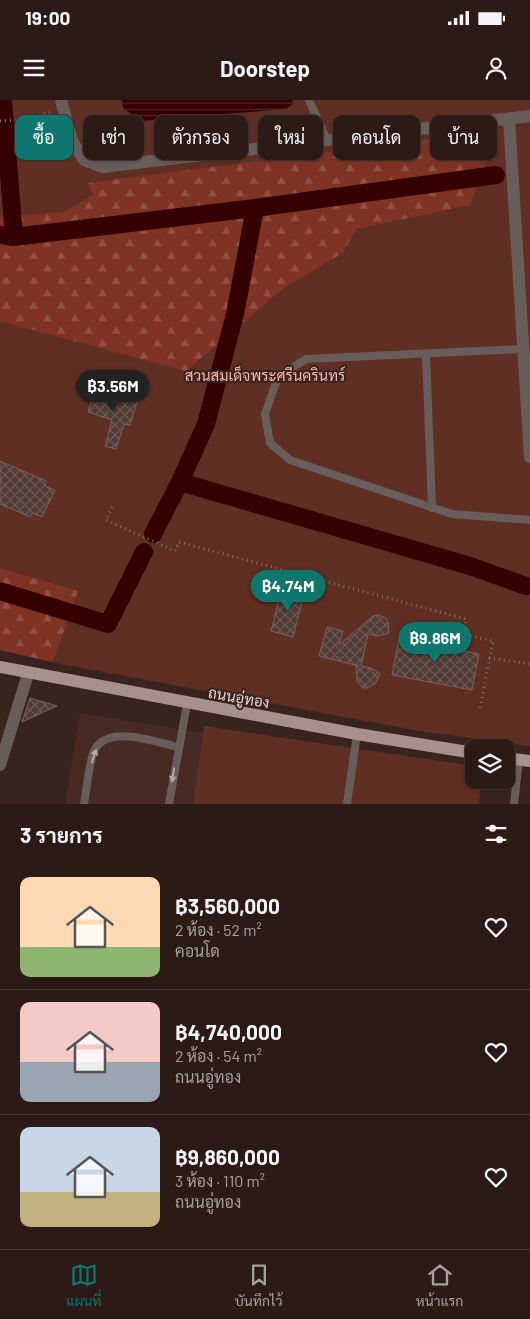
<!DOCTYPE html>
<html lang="th">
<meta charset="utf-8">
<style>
:root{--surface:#2b1a16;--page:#33231f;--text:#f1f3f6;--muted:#a6a1a1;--line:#473835;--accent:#0f766e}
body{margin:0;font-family:Barlow,Sarabun,sans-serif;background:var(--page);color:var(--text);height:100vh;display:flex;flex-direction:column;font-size:19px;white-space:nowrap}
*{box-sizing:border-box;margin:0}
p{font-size:16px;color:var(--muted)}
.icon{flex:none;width:28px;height:28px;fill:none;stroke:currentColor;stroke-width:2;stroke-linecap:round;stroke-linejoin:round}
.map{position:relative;height:704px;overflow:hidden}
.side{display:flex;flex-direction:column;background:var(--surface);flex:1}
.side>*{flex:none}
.top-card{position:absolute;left:15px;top:15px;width:500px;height:45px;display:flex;gap:10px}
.fabs{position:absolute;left:465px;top:639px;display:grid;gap:10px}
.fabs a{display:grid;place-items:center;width:50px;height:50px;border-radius:10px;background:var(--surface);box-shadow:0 1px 4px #0004,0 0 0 1px var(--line);font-size:25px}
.price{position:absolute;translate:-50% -42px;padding:0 11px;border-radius:18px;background:var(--accent);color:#fff;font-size:16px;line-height:32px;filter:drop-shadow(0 1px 2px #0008)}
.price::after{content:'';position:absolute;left:50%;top:30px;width:15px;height:11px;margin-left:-8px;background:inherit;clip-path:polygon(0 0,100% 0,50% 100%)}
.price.active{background:#222;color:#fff}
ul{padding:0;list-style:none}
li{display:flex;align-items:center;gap:15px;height:125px;padding:0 20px}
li+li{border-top:1px solid var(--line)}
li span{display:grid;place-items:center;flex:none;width:140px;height:100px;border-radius:10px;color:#555}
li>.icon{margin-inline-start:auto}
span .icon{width:60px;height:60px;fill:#fffc;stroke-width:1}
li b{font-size:21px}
h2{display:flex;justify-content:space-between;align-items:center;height:60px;padding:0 20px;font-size:21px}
.tag{padding:0 18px;border-radius:10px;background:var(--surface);box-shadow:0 1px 4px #0004,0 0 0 1px var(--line);font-size:18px;line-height:45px}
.tag.active{background:var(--accent);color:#fff}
.status{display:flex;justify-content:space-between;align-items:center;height:35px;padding:0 25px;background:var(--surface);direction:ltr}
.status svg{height:14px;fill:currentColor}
header{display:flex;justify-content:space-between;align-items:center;height:65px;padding:0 20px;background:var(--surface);font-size:22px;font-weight:700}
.tabs{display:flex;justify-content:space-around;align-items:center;height:70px;border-top:1px solid var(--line);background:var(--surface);font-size:14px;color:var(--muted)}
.tabs a{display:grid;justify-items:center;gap:2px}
.tabs .active{color:var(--accent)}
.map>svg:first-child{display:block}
.built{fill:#472a24}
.green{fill:#602f24}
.forest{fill:url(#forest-firs)}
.water{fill:url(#water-rules)}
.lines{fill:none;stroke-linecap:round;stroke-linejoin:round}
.canal{stroke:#350000;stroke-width:18}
.building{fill:url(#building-cross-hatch);stroke:#7b615b}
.path{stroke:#816e6a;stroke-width:3;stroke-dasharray:1 4;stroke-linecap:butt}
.service{stroke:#695d5a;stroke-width:8}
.minor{stroke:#695d5a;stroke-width:12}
.primary{stroke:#a8908b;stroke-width:12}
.oneway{fill:#b4a6a3}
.labels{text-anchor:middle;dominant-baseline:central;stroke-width:4;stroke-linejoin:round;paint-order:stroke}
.park-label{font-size:15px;fill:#fab6a7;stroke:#39231e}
.street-label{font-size:15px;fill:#e6d7d3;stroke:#39231e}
</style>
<div class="status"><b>19:00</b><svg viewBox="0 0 49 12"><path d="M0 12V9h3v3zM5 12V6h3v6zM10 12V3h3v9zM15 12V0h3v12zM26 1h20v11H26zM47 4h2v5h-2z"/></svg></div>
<header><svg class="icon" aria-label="menu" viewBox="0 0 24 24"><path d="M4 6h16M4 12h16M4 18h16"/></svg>Doorstep<svg class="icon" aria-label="person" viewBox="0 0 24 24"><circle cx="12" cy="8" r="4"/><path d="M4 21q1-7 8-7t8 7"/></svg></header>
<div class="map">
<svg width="530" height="704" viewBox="0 0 530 704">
<defs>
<pattern id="forest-firs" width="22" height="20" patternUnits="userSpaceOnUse" patternTransform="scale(1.25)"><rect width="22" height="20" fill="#7e3324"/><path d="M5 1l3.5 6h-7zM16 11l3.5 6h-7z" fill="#905043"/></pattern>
<pattern id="water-rules" width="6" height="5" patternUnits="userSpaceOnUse" patternTransform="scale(1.25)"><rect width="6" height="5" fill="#350000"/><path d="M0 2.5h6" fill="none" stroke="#522424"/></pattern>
<pattern id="building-cross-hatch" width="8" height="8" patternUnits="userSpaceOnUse" patternTransform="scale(1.25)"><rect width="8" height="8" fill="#533b36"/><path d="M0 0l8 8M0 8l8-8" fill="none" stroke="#6c5752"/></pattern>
</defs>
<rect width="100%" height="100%" fill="#39231e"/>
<!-- built -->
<polygon class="built" points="80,613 203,633 193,704 65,704"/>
<!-- green -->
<g class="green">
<polygon points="0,0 530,0 530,646 419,631 61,564 0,550"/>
<polygon points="204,626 474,666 474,680 481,680 479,704 193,704"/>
</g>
<!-- forest -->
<g class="forest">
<polygon points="498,30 470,105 356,129 343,153 285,187 186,271 0,221 0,117 64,112 93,95 88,83"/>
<polygon points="0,468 78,491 53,562 0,550"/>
</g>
<!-- water -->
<polygon class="water" points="122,0 292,0 293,4 286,9 140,21 123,8"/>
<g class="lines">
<!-- canal -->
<g class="canal">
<polyline points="3,0 14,137"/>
<polyline points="0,135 14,137 255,108 496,75"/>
<polyline points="180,382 470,466 526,486"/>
<polyline points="153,434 180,382 206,324 235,214 255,108"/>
<polyline points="0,491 108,524 144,452"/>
</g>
</g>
<!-- building -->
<g class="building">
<polygon points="96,286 138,299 130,325 124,324 116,349 105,346 112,320 88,312"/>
<polygon points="0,361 46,381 45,386 55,390 42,417 32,413 30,417 0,404"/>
<polygon points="282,488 304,494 293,537 271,531"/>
<polygon points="378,515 386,518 388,522 389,533 378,536 368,534 361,566 371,568 380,574 375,584 367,588 363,588 357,581 356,565 359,566 319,556 327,527 343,531 339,545 373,516"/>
<polygon points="399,538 479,554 472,590 392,575"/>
<polygon points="30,598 57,606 22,622"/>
</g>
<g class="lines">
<!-- path -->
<g class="path">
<polyline points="0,21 21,20 51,12"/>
<polyline points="112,407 106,420 175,451 179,442 466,519 463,534 493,541 480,608"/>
<polyline points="489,558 530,564"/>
</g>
<!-- service -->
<g class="service">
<polyline points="309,0 327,40"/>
<polyline points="523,249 306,259 278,277 265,314 270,343 290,360 452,414 530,420"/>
<polyline points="426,254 432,408"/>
<path d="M84 704C87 688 88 670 93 654 103 622 155 642 178 647"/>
<polyline points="169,704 187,604"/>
<polyline points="347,704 357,634"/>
<polyline points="514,704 519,660"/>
</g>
<!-- minor -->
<g class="minor">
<polyline points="61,0 72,41 84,60 103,67 530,16"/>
<polyline points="509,19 530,357"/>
<polyline points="0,665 28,574"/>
</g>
<!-- primary -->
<g class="primary">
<polyline points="0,567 357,634 474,653"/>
<polyline points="506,658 530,661"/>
</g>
</g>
<!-- one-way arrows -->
<defs><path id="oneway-solid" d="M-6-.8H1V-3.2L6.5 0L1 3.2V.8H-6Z" transform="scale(1.25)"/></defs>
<g class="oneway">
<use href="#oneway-solid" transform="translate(94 656) rotate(-73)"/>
<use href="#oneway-solid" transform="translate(173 675) rotate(99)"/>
</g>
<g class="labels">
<!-- park labels -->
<g class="park-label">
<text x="265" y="275">สวนสมเด็จพระศรีนครินทร์</text>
</g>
<!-- street labels -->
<g class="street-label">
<text transform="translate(239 597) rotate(10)">ถนนอู่ทอง</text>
</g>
</g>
</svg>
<div class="fabs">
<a><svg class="icon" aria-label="layers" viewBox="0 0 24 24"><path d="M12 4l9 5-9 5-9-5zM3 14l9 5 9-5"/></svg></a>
</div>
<b class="price active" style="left:113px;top:312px">฿3.56M</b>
<b class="price" style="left:288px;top:512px">฿4.74M</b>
<b class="price" style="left:435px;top:564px">฿9.86M</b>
<div class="top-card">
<a class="tag active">ซื้อ</a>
<a class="tag">เช่า</a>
<a class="tag">ตัวกรอง</a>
<a class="tag">ใหม่</a>
<a class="tag">คอนโด</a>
<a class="tag">บ้าน</a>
</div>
</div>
<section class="side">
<h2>3 รายการ<svg class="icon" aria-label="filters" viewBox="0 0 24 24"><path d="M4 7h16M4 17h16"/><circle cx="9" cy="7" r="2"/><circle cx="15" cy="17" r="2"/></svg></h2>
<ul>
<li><span style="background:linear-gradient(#ffd9b3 70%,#8fb573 0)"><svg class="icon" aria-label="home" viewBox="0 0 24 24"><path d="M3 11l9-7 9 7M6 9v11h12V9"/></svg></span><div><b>฿3,560,000</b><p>2 ห้อง · 52 m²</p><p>คอนโด</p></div><svg class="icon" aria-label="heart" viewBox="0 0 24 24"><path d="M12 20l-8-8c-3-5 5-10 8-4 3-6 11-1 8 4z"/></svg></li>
<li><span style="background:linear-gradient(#f6c9c9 60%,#9aa5b1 0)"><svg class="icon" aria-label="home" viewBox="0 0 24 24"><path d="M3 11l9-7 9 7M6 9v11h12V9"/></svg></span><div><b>฿4,740,000</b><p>2 ห้อง · 54 m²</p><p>ถนนอู่ทอง</p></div><svg class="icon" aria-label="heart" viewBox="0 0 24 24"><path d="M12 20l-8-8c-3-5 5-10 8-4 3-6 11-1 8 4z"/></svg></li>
<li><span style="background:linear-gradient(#c9d6e8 65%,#c2b280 0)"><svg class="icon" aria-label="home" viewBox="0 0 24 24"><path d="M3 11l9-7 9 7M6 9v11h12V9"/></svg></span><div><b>฿9,860,000</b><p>3 ห้อง · 110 m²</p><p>ถนนอู่ทอง</p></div><svg class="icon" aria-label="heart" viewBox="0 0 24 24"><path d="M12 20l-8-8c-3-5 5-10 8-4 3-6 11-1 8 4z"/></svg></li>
</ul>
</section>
<nav class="tabs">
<a class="active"><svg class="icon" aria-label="map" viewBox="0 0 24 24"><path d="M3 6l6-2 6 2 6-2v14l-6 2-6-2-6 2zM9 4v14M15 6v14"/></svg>แผนที่</a>
<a><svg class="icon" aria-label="saved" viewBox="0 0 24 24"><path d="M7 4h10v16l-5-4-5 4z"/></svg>บันทึกไว้</a>
<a><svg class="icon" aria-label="home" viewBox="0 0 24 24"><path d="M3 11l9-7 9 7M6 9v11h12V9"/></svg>หน้าแรก</a>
</nav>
